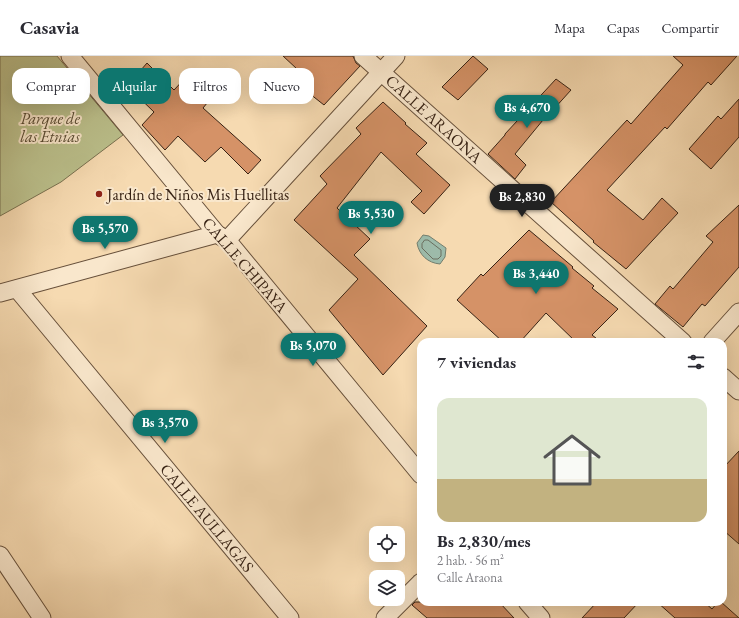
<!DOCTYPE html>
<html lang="es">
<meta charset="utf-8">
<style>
:root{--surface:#fff;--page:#f7f7f7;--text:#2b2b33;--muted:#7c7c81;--line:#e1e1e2;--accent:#0f766e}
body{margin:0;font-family:"EB Garamond",serif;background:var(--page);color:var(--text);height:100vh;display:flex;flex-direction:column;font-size:15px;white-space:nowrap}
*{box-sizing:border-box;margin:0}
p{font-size:13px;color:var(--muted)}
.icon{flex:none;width:22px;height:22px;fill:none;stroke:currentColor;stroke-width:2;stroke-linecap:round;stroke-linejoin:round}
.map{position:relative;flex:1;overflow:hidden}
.sheet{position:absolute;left:417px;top:282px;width:310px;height:268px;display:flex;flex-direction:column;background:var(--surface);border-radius:12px;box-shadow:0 4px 16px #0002}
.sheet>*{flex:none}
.banner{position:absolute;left:12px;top:12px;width:345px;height:36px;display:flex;gap:8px}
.tools{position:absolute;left:369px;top:470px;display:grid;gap:8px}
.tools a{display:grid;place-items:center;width:36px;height:36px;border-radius:8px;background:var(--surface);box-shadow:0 4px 16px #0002;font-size:20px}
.price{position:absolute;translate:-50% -34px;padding:0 9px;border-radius:14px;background:var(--accent);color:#fff;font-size:13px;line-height:26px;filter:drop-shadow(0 1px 2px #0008)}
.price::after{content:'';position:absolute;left:50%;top:24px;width:12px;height:9px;margin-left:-6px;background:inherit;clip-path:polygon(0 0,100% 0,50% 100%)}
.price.current{background:#222;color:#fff}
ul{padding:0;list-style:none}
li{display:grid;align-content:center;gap:8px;height:212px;padding:0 20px}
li+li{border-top:1px solid var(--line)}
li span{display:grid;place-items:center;height:124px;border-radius:12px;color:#555}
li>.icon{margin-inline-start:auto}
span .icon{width:72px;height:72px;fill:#fffc;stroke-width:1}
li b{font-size:17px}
h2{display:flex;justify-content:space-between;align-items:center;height:48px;padding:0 20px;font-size:17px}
.chip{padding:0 14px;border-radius:12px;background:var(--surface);box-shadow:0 4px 16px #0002;font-size:14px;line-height:36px}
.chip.current{background:var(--accent);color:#fff}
header{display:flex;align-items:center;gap:24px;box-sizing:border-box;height:56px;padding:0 20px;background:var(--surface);border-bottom:1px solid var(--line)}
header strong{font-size:19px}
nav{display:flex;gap:22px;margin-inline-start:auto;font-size:14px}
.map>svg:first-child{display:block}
.green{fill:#bbc08c;stroke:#797150}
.water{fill:#9dbbaa;stroke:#747e6e}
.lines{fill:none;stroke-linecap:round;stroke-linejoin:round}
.shore{stroke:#6a6e5f;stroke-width:1}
.building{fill:#d59267;stroke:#372214}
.minor-casing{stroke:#67503b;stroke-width:19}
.minor{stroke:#f9e7cc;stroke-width:17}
.poi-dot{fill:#8f2418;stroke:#f9e7cc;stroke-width:1.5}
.labels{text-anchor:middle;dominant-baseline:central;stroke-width:4;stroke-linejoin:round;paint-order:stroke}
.park-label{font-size:16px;font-style:italic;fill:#584a32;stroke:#f9e7cc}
.street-label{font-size:16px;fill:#372214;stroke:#f9e7cc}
.poi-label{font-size:16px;fill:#372214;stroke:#f9e7cc;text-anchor:start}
</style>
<header>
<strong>Casavia</strong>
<nav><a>Mapa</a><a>Capas</a><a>Compartir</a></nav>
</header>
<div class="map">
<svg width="739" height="562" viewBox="0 0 739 562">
<rect width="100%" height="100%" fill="#f6dab1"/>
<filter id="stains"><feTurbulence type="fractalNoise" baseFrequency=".005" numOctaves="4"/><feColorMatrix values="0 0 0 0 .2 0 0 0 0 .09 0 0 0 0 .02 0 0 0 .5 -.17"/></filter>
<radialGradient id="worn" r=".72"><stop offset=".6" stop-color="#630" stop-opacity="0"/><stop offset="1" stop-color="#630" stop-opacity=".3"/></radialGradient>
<!-- green -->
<polygon class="green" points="0,0 57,0 123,79 61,126 0,160"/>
<!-- water -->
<path class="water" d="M423 179 429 180 446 192 445 201 440 208C428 207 419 199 417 187Z"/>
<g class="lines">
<!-- shore -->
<polygon class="shore" points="425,184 428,184 441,194 441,200 438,203 433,203 422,192 422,188"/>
</g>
<!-- building -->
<g class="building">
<polygon points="283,0 353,0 356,7 360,10 324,49 305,34 311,26"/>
<polygon points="473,0 488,13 458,44 442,31"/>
<polygon points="673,0 737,0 711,29 708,26 667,73 665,71 607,134 643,164 662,142 678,157 626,213 593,186 594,185 551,146 627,64 631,68 683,9"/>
<polygon points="147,7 174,34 189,18 212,41 203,52 261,104 248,118 221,91 205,106 178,80 165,94 142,69 154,56 127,30"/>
<polygon points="556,23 571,34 544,64 543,64 515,98 526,109 515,123 488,98 505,79 505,78"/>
<polygon points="739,43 739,81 711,113 689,93 718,60 721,63"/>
<polygon points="383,46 406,67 405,68 427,87 416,98 450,129 424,158 411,146 422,135 381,96 337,152 370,183 354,199 427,270 383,319 329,254 358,223 294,164 327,128 320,120 361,78 356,72"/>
<polygon points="739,149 739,211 705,250 702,248 683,271 655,248 670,230 673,233 713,186 706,180"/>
<polygon points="529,174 573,211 572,212 594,230 592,232 618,253 592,279 601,286 576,286 546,257 520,286 503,286 457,244 481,218 483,220"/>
<polygon points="739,395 739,488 723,474 723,412"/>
<polygon points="415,546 499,546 514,562 427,562 412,549"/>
<polygon points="597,546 639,546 624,562 582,562"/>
<polygon points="657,546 704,546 712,553 718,546 721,546 739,562 675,562"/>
</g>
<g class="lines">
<defs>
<g id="minor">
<polyline points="70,0 217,178 227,184 421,419"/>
<polyline points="363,0 683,286"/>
<polyline points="227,184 396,0"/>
<polyline points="17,233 290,562"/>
<polyline points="0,237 217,178"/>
<polyline points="712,286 739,256"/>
<polyline points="723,321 739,335"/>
<polyline points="0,499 42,562"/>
<polyline points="527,546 541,562"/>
<polyline points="385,562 421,526"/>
</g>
</defs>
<!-- minor casing -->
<use href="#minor" class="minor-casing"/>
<!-- minor -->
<use href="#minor" class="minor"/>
</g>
<!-- markers -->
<circle class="poi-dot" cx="99" cy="138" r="4"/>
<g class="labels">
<!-- park labels -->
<g class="park-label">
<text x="50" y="62">Parque de<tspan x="50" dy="18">las Etnias</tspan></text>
</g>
<!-- street labels -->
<g class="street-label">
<text transform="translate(434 63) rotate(42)">CALLE ARAONA</text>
<text transform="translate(245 209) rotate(49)">CALLE CHIPAYA</text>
<text transform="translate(207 462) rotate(50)">CALLE AULLAGAS</text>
</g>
<!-- poi labels -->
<g class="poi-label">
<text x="107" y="138">Jardín de Niños Mis Huellitas</text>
</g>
</g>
<rect width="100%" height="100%" filter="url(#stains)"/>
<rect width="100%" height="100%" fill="url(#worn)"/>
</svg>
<div class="tools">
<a><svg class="icon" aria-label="locate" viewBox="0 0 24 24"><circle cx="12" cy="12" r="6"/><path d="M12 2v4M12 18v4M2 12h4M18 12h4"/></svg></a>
<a><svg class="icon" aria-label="layers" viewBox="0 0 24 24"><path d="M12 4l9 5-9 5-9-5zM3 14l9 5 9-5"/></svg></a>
</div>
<b class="price" style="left:527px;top:73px">Bs 4,670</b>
<b class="price current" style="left:522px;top:162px">Bs 2,830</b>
<b class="price" style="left:371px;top:179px">Bs 5,530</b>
<b class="price" style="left:105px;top:194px">Bs 5,570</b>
<b class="price" style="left:536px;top:239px">Bs 3,440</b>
<b class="price" style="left:313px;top:311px">Bs 5,070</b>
<b class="price" style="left:165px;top:388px">Bs 3,570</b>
<div class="banner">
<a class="chip">Comprar</a>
<a class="chip current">Alquilar</a>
<a class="chip">Filtros</a>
<a class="chip">Nuevo</a>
</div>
<section class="sheet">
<h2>7 viviendas<svg class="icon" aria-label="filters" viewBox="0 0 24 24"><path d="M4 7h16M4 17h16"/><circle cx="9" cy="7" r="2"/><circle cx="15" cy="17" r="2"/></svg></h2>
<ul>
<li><span style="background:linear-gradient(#dfe7d0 65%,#c2b280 0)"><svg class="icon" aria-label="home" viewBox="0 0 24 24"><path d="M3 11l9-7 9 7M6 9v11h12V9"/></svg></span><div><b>Bs 2,830/mes</b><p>2 hab. · 56 m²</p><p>Calle Araona</p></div></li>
</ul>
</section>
</div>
